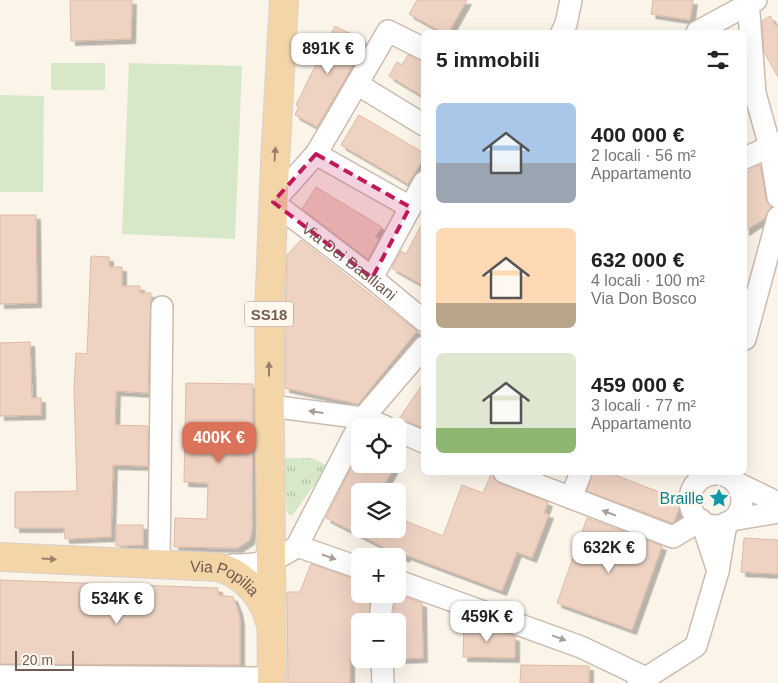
<!DOCTYPE html>
<html lang="it">
<meta charset="utf-8">
<style>
:root{--surface:#fff;--page:#f2f2f2;--text:#222;--muted:#767676;--accent:#da7359}
body{margin:0;font-family:Arial,sans-serif;background:var(--page);color:var(--text);height:100vh;display:flex;flex-direction:column;font-size:19px;white-space:nowrap}
*{box-sizing:border-box;margin:0}
p{font-size:16px;color:var(--muted)}
.icon{flex:none;width:28px;height:28px;fill:none;stroke:currentColor;stroke-width:2;stroke-linecap:round;stroke-linejoin:round}
.map{position:relative;flex:1;overflow:hidden}
.drawer{position:absolute;left:421px;top:30px;width:326px;height:445px;display:flex;flex-direction:column;background:var(--surface);border-radius:8px;box-shadow:0 5px 20px #0002}
.drawer>*{flex:none}
.fabs{position:absolute;left:351px;top:418px;display:grid;gap:10px}
.fabs a{display:grid;place-items:center;width:55px;height:55px;border-radius:8px;background:var(--surface);box-shadow:0 5px 20px #0002;font-size:25px}
.scale{position:absolute;left:15px;bottom:12px;width:59px;box-sizing:border-box;padding-left:5px;border:2px solid #735b4f;border-top:0;font-size:14px;line-height:18px;white-space:nowrap;color:#735b4f;-webkit-text-stroke:4px #fef8ef;paint-order:stroke}
.price{position:absolute;translate:-50% -42px;padding:0 11px;border-radius:10px;background:#fff;color:#222;font-size:16px;line-height:32px;filter:drop-shadow(0 1px 2px #0008)}
.price::after{content:'';position:absolute;left:50%;top:30px;width:15px;height:11px;margin-left:-8px;background:inherit;clip-path:polygon(0 0,100% 0,50% 100%)}
.price.current{background:var(--accent);color:#fff}
ul{padding:0;list-style:none}
li{display:flex;align-items:center;gap:15px;height:125px;padding:0 15px}
li span{display:grid;place-items:center;flex:none;width:140px;height:100px;border-radius:8px;color:#555}
li>.icon{margin-inline-start:auto}
span .icon{width:60px;height:60px;fill:#fffc;stroke-width:1}
li b{font-size:21px}
h2{display:flex;justify-content:space-between;align-items:center;height:60px;padding:0 15px;font-size:21px}
.map>svg:first-child{display:block}
.grass{fill:url(#grass-tufts)}
.garden{fill:#d6e8c8}
.building{fill:#eed3c3;stroke:#dfbaa5;filter:url(#shadow)}
.lines{fill:none;stroke-linecap:round;stroke-linejoin:round}
.minor-casing{stroke:#ccbcb0;stroke-width:24}
.primary-casing{stroke:#d8d1ce;stroke-width:30}
.minor{stroke:#fff;stroke-width:21}
.primary{stroke:#f3d5a8;stroke-width:28}
.oneway{fill:#99806a}
.oneway2{fill:#ab9d95}
.marked{fill:#c2185b;fill-opacity:0.2;stroke:#c2185b;stroke-width:4;stroke-dasharray:10 6;stroke-linejoin:round}
.labels{text-anchor:middle;dominant-baseline:central;stroke-width:5;stroke-linejoin:round;paint-order:stroke}
.shield{fill:#fef8ef;stroke:#9d8a7f;stroke-width:1}
.shield-label{font-size:15px;font-weight:bold;fill:#735b4f}
.street-label{font-size:16px;fill:#735b4f;stroke:#fef8ef}
.culture-label{font-size:16px;fill:#0d838f;stroke:#fef8ef;text-anchor:end}
</style>
<div class="map">
<svg width="778" height="683" viewBox="0 0 778 683">
<defs>
<pattern id="grass-tufts" width="24" height="20" patternUnits="userSpaceOnUse" patternTransform="scale(1.25)"><rect width="24" height="20" fill="#d6e8c8"/><path d="M3 7l-1-3M5 7V3M7 7l1-3M15 17l-1-3M17 17v-4M19 17l1-3" fill="none" stroke="#b2bfa5"/></pattern>
<filter id="shadow"><feDropShadow dx="4.5" dy="4.5" stdDeviation="0" flood-color="#0004"/></filter>
</defs>
<rect width="100%" height="100%" fill="#fbf4e9"/>
<!-- grass -->
<polygon class="grass" points="282,458 312,458 328,466 292,516 287,513"/>
<!-- garden -->
<g class="garden">
<rect x="51" y="63" width="54" height="27"/>
<polygon points="129,63 242,66 235,239 122,234"/>
<polygon points="0,95 44,96 43,192 0,192"/>
</g>
<!-- building -->
<g class="building">
<polygon points="70,0 132,0 131,39 71,41"/>
<polygon points="417,0 467,0 449,32 442,32 409,14"/>
<polygon points="653,0 693,0 690,20 651,14"/>
<polygon points="770,16 776,26 778,25 778,77 764,52 762,21"/>
<polygon points="335,26 365,41 344,81 317,127 295,115 299,106 296,105"/>
<polygon points="408,55 424,61 424,97 389,76 397,62 402,65"/>
<polygon points="359,115 424,153 424,157 408,184 341,145"/>
<polygon points="760,165 766,199 771,207 765,218 745,231 745,173"/>
<polygon points="316,187 382,227 375,237 379,239 368,259 302,209"/>
<polygon points="0,215 36,215 37,303 0,304"/>
<polygon points="424,220 424,286 392,268 401,251 406,254"/>
<polygon points="301,240 417,331 358,404 285,388 285,315 287,255"/>
<polygon points="91,256 109,257 109,267 122,267 122,286 140,286 140,293 151,293 148,393 116,391 115,425 148,426 148,466 113,465 111,537 65,539 64,528 15,528 15,492 77,491 74,388 76,353 87,354"/>
<polygon points="30,342 32,398 41,398 41,415 0,416 0,343"/>
<polygon points="424,382 424,428 399,419"/>
<polygon points="186,383 253,384 252,528 250,540 238,548 174,547 175,518 207,519 208,483 184,482"/>
<polygon points="353,464 396,464 381,491 360,491 360,529 398,529 398,518 443,536 462,485 483,493 492,472 494,479 499,483 548,502 544,513 549,514 532,558 517,552 502,591 406,555 405,558 326,518"/>
<polygon points="593,472 608,472 682,501 674,522 672,523 587,491"/>
<polygon points="587,518 662,546 632,630 557,603"/>
<polygon points="116,525 143,525 143,545 116,546"/>
<polygon points="744,538 778,540 778,574 741,572"/>
<polygon points="311,564 360,581 360,594 368,594 368,599 370,599 369,621 360,621 360,659 350,659 350,683 288,683 287,592 300,592"/>
<polygon points="0,580 218,588 218,595 233,597 238,610 240,620 240,665 0,664"/>
<polygon points="396,598 408,598 422,603 423,658 398,659 398,621 393,621"/>
<polygon points="464,625 483,625 515,637 515,658 463,657"/>
<polygon points="521,665 589,666 589,683 520,683"/>
</g>
<g class="lines">
<defs>
<g id="minor">
<polyline points="748,0 755,93 770,147 778,197"/>
<polyline points="562,32 566,24 571,0"/>
<polyline points="697,32 756,0"/>
<path id="s1" d="M424 49 388 31 316 154 273 202 372 278 424 321"/>
<polyline points="357,84 424,125"/>
<polyline points="316,154 410,207"/>
<polyline points="745,158 778,143"/>
<polyline points="372,278 424,182"/>
<polyline points="745,339 778,217"/>
<polyline points="270,406 363,418 384,426"/>
<polyline points="398,431 424,442"/>
<polyline points="504,472 673,537 701,520 718,571"/>
<circle cx="716" cy="500" r="26"/>
<polyline points="735,482 778,503"/>
<polyline points="571,498 581,472"/>
<polyline points="732,520 778,512"/>
<polyline points="297,546 360,568"/>
<polyline points="159,564 162,307"/>
<path d="M232 565C259 565 276 562 297 546L363 418 424 347"/>
<polyline points="398,581 581,647 646,678"/>
<polyline points="381,621 381,610 384,594"/>
<polyline points="382,659 383,683"/>
<polyline points="0,676 272,678"/>
<polyline points="638,683 696,646 718,571 726,523"/>
</g>
<g id="primary">
<path id="s2" d="M0 557 218 567C244 574 263 596 270 622"/>
<polyline points="272,683 269,315 275,163 284,0"/>
</g>
</defs>
<!-- minor casing -->
<use href="#minor" class="minor-casing"/>
<!-- primary casing -->
<use href="#primary" class="primary-casing"/>
<!-- minor -->
<use href="#minor" class="minor"/>
<!-- primary -->
<use href="#primary" class="primary"/>
</g>
<!-- one-way arrows -->
<defs><path id="oneway-solid" d="M-6-.8H1V-3.2L6.5 0L1 3.2V.8H-6Z" transform="scale(1.25)"/></defs>
<g class="oneway">
<use href="#oneway-solid" transform="translate(275 154) rotate(-86)"/>
<use href="#oneway-solid" transform="translate(269 369) rotate(-90)"/>
<use href="#oneway-solid" transform="translate(49 559) rotate(3)"/>
</g>
<g class="oneway2">
<use href="#oneway-solid" transform="translate(316 412) rotate(-172)"/>
<use href="#oneway-solid" transform="translate(609 513) rotate(-159)"/>
<use href="#oneway-solid" transform="translate(329 557) rotate(19)"/>
<use href="#oneway-solid" transform="translate(559 638) rotate(20)"/>
</g>
<!-- marked area -->
<path class="marked" d="M316 154 410 207 372 278 273 202Z"/>
<!-- icons -->
<defs>
<symbol id="sight-bare" viewBox="-9 -9 18 18"><path d="M0-6L1.8-2.2L6-1.7L2.9 1.2L3.7 5.4L0 3.3L-3.7 5.4L-2.9 1.2L-6-1.7L-1.8-2.2Z" fill="#0f9aa8" stroke="#fef8ef" stroke-width="2.5" paint-order="stroke"/></symbol>
</defs>
<g fill-rule="evenodd">
<use href="#sight-bare" x="705" y="484" width="28" height="28"/>
</g>
<g class="labels">
<!-- shield labels -->
<rect class="shield" x="245" y="301.5" width="48" height="25" rx="4"/>
<g class="shield-label">
<text x="269" y="314">SS18</text>
</g>
<!-- street labels -->
<g class="street-label">
<text stroke="none"><textPath href="#s1" startOffset="344">Via Dei Basiliani</textPath></text>
<text stroke="none"><textPath href="#s2" startOffset="228">Via Popilia</textPath></text>
</g>
<!-- culture labels -->
<g class="culture-label">
<text x="704" y="498">Braille</text>
</g>
</g>
</svg>
<div class="fabs">
<a><svg class="icon" aria-label="locate" viewBox="0 0 24 24"><circle cx="12" cy="12" r="6"/><path d="M12 2v4M12 18v4M2 12h4M18 12h4"/></svg></a>
<a><svg class="icon" aria-label="layers" viewBox="0 0 24 24"><path d="M12 4l9 5-9 5-9-5zM3 14l9 5 9-5"/></svg></a>
<a>+</a>
<a>−</a>
</div>
<div class="scale">20 m</div>
<b class="price" style="left:328px;top:75px">891K €</b>
<b class="price current" style="left:219px;top:464px">400K €</b>
<b class="price" style="left:609px;top:574px">632K €</b>
<b class="price" style="left:117px;top:625px">534K €</b>
<b class="price" style="left:487px;top:643px">459K €</b>
<section class="drawer">
<h2>5 immobili<svg class="icon" aria-label="filters" viewBox="0 0 24 24"><path d="M4 7h16M4 17h16"/><circle cx="9" cy="7" r="2"/><circle cx="15" cy="17" r="2"/></svg></h2>
<ul>
<li><span style="background:linear-gradient(#a9c7e8 60%,#9aa5b1 0)"><svg class="icon" aria-label="home" viewBox="0 0 24 24"><path d="M3 11l9-7 9 7M6 9v11h12V9"/></svg></span><div><b>400 000 €</b><p>2 locali · 56 m²</p><p>Appartamento</p></div></li>
<li><span style="background:linear-gradient(#ffd9b3 75%,#b9a48a 0)"><svg class="icon" aria-label="home" viewBox="0 0 24 24"><path d="M3 11l9-7 9 7M6 9v11h12V9"/></svg></span><div><b>632 000 €</b><p>4 locali · 100 m²</p><p>Via Don Bosco</p></div></li>
<li><span style="background:linear-gradient(#dfe7d0 75%,#8fb573 0)"><svg class="icon" aria-label="home" viewBox="0 0 24 24"><path d="M3 11l9-7 9 7M6 9v11h12V9"/></svg></span><div><b>459 000 €</b><p>3 locali · 77 m²</p><p>Appartamento</p></div></li>
</ul>
</section>
</div>
